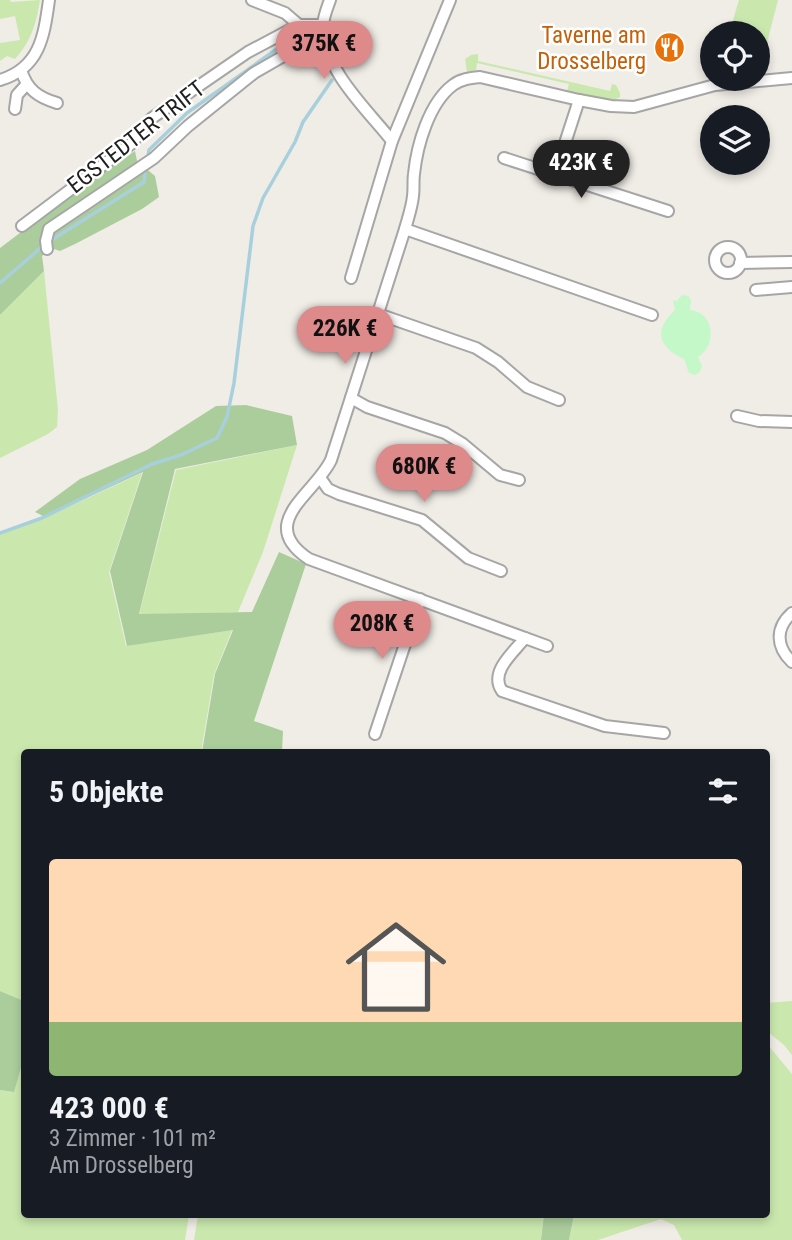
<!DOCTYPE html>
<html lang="de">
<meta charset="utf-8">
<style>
:root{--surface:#171b24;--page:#20242c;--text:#f1f3f6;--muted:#9ea1a6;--line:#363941;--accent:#de898a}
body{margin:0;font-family:"Roboto Condensed",sans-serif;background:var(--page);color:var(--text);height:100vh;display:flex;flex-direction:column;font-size:26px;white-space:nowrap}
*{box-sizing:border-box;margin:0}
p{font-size:23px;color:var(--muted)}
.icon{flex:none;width:38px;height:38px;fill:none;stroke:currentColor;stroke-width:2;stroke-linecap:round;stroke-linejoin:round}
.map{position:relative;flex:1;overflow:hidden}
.side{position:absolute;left:21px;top:749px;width:749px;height:469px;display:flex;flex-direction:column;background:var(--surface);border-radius:7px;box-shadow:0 4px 10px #0003}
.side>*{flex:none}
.buttons{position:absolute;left:700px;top:21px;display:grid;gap:14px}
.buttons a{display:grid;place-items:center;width:70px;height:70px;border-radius:50%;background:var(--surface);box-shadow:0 4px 10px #0003;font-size:35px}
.price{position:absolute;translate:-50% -60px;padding:0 16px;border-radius:24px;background:var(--accent);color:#111;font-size:23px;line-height:46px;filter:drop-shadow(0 2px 4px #0008)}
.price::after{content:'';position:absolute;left:50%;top:42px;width:21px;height:16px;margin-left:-10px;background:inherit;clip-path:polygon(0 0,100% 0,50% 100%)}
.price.active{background:#222;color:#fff}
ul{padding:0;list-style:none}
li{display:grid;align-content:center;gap:14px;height:371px;padding:0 28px}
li+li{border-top:2px solid var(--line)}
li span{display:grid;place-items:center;height:217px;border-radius:7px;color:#555}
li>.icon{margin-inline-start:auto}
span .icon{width:126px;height:126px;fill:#fffc;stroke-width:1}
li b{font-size:30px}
h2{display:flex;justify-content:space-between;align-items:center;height:84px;padding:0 28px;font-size:30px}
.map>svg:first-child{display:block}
.grass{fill:#cae8ae}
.forest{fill:#abcd9c}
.park{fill:#c5f8c9}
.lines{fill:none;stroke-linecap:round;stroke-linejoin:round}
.stream{stroke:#a8d0dc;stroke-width:3.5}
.minor-casing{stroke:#a6a6a6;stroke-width:14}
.minor{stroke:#fff;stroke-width:10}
.labels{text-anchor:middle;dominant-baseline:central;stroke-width:5;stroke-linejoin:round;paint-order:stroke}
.food-label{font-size:23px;fill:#c56008;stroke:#fff;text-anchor:end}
.street-label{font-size:23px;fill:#1f1f1f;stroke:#fff}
</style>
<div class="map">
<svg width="792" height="1240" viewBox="0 0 792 1240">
<rect width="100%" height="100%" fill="#f0ece6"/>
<!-- grass -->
<g class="grass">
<path d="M0 0H10L11 2 40 0C36 25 31 41 15 59L7 56 0 61V43L20 40 15 16 0 19Z"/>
<polygon points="739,0 778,0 760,70 758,70 758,33 729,33"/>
<polygon points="478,54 478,61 610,91 612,84 616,85 620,93 620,97 612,101 567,91 569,84 477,63 476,70 467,72 465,59 471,55"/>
<polygon points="44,271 58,410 57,427 48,434 0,458 0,315"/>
<polygon points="297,445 263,552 238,612 139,615 176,470"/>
<polygon points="142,473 109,572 126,646 232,630 214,675 201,752 24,752 24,1001 0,991 0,532 44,518"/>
<polygon points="792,1001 792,1055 784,1045 767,1031 766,1003"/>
<polygon points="767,1044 792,1074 792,1240 682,1240 674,1225 661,1219 598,1240 569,1240 574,1215 766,1214"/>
<polygon points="24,1058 24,1214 189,1215 185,1240 0,1240 0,1090 14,1092"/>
<polygon points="198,1215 544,1215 541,1240 194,1240"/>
</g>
<!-- forest -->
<g class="forest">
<polygon points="135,151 137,161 155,176 159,197 142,209 75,244 60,251 51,248 42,256 44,271 0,315 0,248 81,187"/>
<polygon points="246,405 292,416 297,445 175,469 139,614 252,612 279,552 306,564 254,721 283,731 282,752 202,752 215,674 233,630 127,646 110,571 143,472 45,517 35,512 80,479 147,450 216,406"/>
<polygon points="0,991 24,1001 24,1058 14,1092 0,1090"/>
<polygon points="544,1215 574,1215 569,1240 541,1240"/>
</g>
<!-- park -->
<path class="park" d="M682 295 688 296 691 300 690 310C714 312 718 345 698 357L702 366 700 372 695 375 689 373 684 359C658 347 653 330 675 310L673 300 677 301Z"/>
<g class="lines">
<!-- stream -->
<g class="stream">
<polyline points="148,157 149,150 187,113 281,46"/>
<polyline points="50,241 144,182 145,174"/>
<polyline points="0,283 44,245"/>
<polyline points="0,533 42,518 152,464 181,455 217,438 227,417 234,383 253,226 263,198 295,142 303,122 332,80"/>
</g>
<defs>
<g id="minor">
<polyline points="252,0 285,13 299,25"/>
<path d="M330 0C327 8 323 18 323 26 324 71 366 108 392 141"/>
<path d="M21 70C27 89 37 97 57 103"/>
<path d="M0 80C40 68 44 36 49 0"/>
<polyline points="15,109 17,95 26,85"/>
<polyline points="504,158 668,211"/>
<polyline points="555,174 579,100"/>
<polyline points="22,226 131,144 152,118 248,52 299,25 322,25"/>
<polyline points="405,229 652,315"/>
<circle cx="728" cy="260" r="13"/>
<polyline points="47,249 46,241 49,229 154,158 188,126 254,73 294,50 322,25"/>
<polyline points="740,263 792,262"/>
<polyline points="351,278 392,141 450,0"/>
<polyline points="756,290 792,287"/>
<polyline points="378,314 476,348 498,362 527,387 559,400"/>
<polyline points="351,398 367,407 445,433 463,444 500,475 519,480"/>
<polyline points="737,416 759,421 792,422"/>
<polyline points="321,479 328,489 339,494 422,520 468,558 501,571"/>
<path d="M792 613C775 628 776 647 792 662"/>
<path d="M525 638C513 653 489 672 502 691L605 726 664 733"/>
<path d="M547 646 309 559C255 523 315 494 331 460L405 229C408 218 412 207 413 196 414 189 413 181 414 174 417 145 429 103 453 85 461 79 470 78 480 77L579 100 611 106 634 107 715 85 792 78"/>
<polyline points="375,734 420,599"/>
</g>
</defs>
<!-- minor casing -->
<use href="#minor" class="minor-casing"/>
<!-- minor -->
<use href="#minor" class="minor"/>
</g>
<!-- icons -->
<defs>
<symbol id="restaurant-disc" viewBox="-11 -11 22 22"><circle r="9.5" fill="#e8710a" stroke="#fff"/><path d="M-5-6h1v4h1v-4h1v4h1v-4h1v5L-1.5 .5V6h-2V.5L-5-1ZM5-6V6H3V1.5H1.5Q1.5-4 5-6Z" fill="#fff"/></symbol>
</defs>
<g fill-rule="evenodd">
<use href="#restaurant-disc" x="652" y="30" width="35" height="35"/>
</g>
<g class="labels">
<!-- food labels -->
<g class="food-label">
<text x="646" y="35">Taverne am<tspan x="646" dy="26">Drosselberg</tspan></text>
</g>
<!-- street labels -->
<g class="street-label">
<text transform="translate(136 137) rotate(-38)">EGSTEDTER TRIFT</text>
</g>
</g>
</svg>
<div class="buttons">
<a><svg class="icon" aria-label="locate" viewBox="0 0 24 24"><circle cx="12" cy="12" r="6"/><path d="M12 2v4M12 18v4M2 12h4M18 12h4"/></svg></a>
<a><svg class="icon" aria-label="layers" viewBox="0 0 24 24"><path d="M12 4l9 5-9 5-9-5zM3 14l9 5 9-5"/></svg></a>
</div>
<b class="price" style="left:324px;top:81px">375K €</b>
<b class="price active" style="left:581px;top:200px">423K €</b>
<b class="price" style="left:345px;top:366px">226K €</b>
<b class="price" style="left:424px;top:504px">680K €</b>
<b class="price" style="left:382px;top:661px">208K €</b>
<section class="side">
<h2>5 Objekte<svg class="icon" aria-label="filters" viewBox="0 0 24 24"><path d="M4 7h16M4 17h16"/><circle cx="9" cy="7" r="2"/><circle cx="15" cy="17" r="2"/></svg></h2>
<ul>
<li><span style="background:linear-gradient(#ffd9b3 75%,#8fb573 0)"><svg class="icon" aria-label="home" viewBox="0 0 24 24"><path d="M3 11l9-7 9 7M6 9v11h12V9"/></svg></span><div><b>423 000 €</b><p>3 Zimmer · 101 m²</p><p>Am Drosselberg</p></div></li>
</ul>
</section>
</div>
